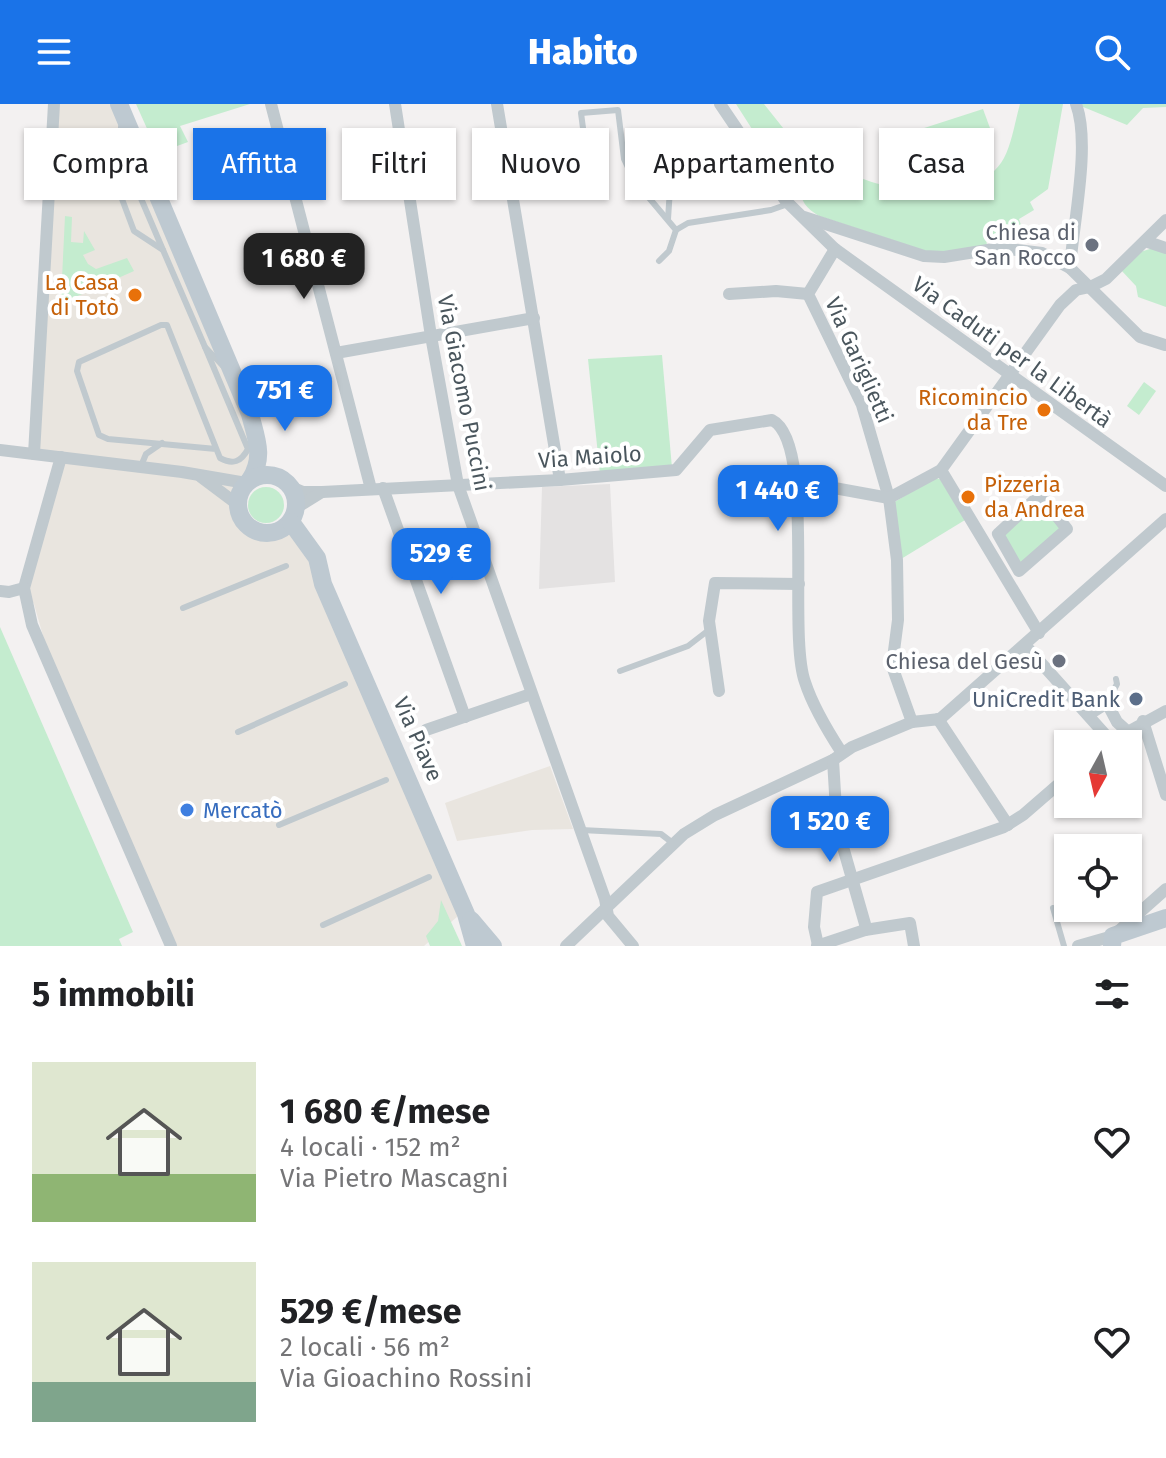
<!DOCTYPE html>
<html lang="it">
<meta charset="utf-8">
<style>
:root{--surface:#fff;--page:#f6f6f6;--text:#202124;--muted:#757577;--accent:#1a73e8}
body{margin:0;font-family:"Fira Sans",sans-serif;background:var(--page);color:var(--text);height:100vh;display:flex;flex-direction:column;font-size:30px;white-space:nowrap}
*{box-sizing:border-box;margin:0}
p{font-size:26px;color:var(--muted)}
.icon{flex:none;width:44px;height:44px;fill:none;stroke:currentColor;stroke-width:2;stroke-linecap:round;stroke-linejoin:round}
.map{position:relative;height:842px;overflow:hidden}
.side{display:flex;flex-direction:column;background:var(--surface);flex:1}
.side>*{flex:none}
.banner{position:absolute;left:24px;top:24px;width:1118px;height:72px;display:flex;gap:16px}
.needle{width:52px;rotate:188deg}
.tools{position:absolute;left:1054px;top:626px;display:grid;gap:16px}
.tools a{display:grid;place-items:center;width:88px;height:88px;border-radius:0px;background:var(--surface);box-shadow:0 2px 6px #0004;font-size:40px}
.price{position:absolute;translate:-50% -68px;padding:0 18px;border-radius:16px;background:var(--accent);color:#fff;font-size:26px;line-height:52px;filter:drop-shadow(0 2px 4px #0008)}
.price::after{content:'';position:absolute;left:50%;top:48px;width:24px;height:18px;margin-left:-12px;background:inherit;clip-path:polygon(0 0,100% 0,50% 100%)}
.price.current{background:#222;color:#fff}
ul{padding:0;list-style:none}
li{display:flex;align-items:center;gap:24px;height:200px;padding:0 32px}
li span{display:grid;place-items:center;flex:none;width:224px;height:160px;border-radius:0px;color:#555}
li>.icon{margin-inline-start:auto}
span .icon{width:96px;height:96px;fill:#fffc;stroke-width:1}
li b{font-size:34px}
h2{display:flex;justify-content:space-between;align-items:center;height:96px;padding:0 32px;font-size:34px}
.pill{padding:0 28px;border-radius:0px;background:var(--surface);box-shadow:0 2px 6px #0004;font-size:28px;line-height:72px}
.pill.current{background:var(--accent);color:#fff}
header{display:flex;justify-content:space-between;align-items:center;height:104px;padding:0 32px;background:var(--accent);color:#fff;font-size:36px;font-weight:800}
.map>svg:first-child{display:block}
.commercial{fill:#e9e5df}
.education{fill:#e4e2e2}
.green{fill:#c4eccf}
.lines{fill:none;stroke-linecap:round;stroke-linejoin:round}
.lane{stroke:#c0c9ce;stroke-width:6}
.street{stroke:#c0c9ce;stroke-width:12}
.secondary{stroke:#bec9d1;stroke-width:18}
.worship-dot{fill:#6b7280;stroke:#fff;stroke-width:3}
.food-dot{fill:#e8710a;stroke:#fff;stroke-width:3}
.service-dot{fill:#5c6f8a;stroke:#fff;stroke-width:3}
.shop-dot{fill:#3f7fe0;stroke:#fff;stroke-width:3}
.labels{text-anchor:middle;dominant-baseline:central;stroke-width:8;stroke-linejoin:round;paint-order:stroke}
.worship-label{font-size:22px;fill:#5b616d;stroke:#fff;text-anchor:end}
.food-label{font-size:22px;fill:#c56008;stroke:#fff;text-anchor:end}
.street-label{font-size:22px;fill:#4a565d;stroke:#fff}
.service-label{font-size:22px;fill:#4e5e75;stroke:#fff;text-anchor:end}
.shop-label{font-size:22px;fill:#366cbe;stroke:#fff;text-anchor:start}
</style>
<header><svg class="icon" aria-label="menu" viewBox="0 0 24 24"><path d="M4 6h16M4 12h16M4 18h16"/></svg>Habito<svg class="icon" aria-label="search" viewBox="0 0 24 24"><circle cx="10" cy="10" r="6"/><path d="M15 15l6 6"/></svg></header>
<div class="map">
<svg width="1166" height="842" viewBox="0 0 1166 842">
<rect width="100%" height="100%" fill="#f3f1f1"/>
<!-- commercial -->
<g class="commercial">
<polygon points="54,0 121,0 264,349 268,371 259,372 243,382 237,400 240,414 248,424 257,428 271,430 284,424 304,443 458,812 424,842 169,842 47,546 34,500 24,484 60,354 34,350"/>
<polygon points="550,662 573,725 532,726 457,737 445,699"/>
</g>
<!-- education -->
<polygon class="education" points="610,380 615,478 539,485 542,383"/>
<!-- green -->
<g class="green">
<polygon points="136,0 250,0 180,22 188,38 158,49"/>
<path d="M736 0H764L830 83 849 69C890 89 977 103 1004 54 1012 39 1015 17 1020 0H1063L1048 85 1030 98 1034 106 1019 115 1021 121 986 134 987 142 935 150 819 112C806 104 801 98 800 83L777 64Z"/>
<polygon points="1076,0 1166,0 1166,3 1143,4 1127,21"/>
<polygon points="983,5 994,35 927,55 918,26"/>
<polygon points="65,112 72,113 71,138 83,139 84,127 95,146 83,151 88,160 96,165 127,154 134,167 64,198 61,195"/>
<polygon points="1153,144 1166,149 1166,203 1138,193 1136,182 1121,166 1140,148"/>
<polygon points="662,251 672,364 600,370 588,255"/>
<polygon points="1144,278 1156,287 1139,311 1127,302"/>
<polygon points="934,374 940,375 965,416 901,455 893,399"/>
<circle cx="266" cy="401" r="18"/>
<polygon points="1039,394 1064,426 1020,463 1001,431"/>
<polygon points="0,523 133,828 119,835 122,842 0,842"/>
<polygon points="441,796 462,842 430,842 426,832 438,817"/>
</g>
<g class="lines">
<!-- lane -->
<g class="lane">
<polyline points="121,23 119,87 134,127 163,146 205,243 223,262"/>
<polyline points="122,50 163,146"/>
<polyline points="588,62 581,9 618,6 624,55 634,76 676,126 669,147 659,157"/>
<polyline points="668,115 670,85"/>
<polyline points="676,126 688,119 771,106 788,100"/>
<path d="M205 243 248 345C241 358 233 361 220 354L167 221H161L79 258 77 267 99 331 108 335 216 345"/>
<polyline points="141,362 146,350 162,339"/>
<polyline points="183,504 286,462"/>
<polyline points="620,567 688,542 710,525"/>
<polyline points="1107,599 1117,580 1116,575"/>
<polyline points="238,628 345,580"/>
<polyline points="279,721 386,676"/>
<polyline points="581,726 661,730 674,740"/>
<polyline points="1053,804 1064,842"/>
<polyline points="323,821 429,773"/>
</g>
<!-- street -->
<g class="street">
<polyline points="271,0 371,385"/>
<polyline points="395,0 431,232 458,381 605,795 608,812 633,842"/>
<polyline points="497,0 560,376"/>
<polyline points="720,0 785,96 835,145 1166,382"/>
<polyline points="804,113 924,152 944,153 1000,144 1042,149 1070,164 1140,233 1165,241"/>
<polyline points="1145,137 1166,144"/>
<polyline points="835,145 808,190 862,301 889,394 897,456 898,516 892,562 912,618"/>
<path d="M1070 164C1073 120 1091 40 1076 0"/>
<polyline points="729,190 776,187 808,190"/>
<polyline points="336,249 534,214"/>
<polyline points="0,346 182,368 246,379"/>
<polyline points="34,350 54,0"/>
<polyline points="61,353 24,484 32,521 171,842"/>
<polyline points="941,366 1039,529"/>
<polyline points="201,373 237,400"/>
<polyline points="796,377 889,394 941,366 1060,201 1076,186 1090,183 1106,175 1166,116"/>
<path d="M291 383 303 388H322L560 376 676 366 710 326 772 316C816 338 787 528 805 578 812 600 829 629 842 649"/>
<polyline points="383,384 465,613"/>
<polygon points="1040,391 1067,425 1019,467 998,430"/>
<polyline points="296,404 322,388"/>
<polyline points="0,487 9,488 24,484"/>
<polyline points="1025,541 1110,636"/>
<polyline points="719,587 709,517 715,479 799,480"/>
<polyline points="1088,611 1107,599 1117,618 1127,627"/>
<polyline points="938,615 1008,721"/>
<polyline points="1143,617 1166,691"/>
<polyline points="426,626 531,590"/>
<polyline points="1106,640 1166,607"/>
<polyline points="865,826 910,819 914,842"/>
<polyline points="818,841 814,823 817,788 1004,723 1023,711 1068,672"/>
<polyline points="566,842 684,730 715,711 833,656 852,643 912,618 940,615 1166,415"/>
<polyline points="817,842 865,826 865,820 837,722 833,656"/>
<polyline points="1078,842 1113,832 1166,785"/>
</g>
<!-- secondary -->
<g class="secondary">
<path d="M119 0 250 310C256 334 265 353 250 376"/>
<circle cx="267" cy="400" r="29"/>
<polyline points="291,418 317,454 323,480 466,810 475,842"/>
<polyline points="471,816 493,842"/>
<polyline points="1112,842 1113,832 1166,814"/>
</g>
</g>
<!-- markers -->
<g class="worship-dot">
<circle cx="1092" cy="141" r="8"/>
<circle cx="1059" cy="557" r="8"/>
</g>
<g class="food-dot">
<circle cx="135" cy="191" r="8"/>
<circle cx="1044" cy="306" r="8"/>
<circle cx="968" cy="393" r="8"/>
</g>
<circle class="service-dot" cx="1136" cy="595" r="8"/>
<circle class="shop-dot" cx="187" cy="706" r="8"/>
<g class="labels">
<!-- worship labels -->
<g class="worship-label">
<text x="1076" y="128">Chiesa di<tspan x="1076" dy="25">San Rocco</tspan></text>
<text x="1043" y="557">Chiesa del Gesù</text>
</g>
<!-- food labels -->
<g class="food-label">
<text x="119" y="178">La Casa<tspan x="119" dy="25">di Totò</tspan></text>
<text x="1028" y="293">Ricomincio<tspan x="1028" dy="25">da Tre</tspan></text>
<text x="984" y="380" text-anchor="start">Pizzeria<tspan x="984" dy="25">da Andrea</tspan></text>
</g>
<!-- street labels -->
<g class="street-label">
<text transform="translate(1012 248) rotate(36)">Via Caduti per la Libertà</text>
<text transform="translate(859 256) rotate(66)">Via Gariglietti</text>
<text transform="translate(464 289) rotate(79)">Via Giacomo Puccini</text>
<text transform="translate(590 353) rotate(-4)">Via Maiolo</text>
<text transform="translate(418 635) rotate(66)">Via Piave</text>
</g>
<!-- service labels -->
<g class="service-label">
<text x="1120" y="595">UniCredit Bank</text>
</g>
<!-- shop labels -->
<g class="shop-label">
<text x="203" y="706">Mercatò</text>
</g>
</g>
</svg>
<div class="tools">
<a><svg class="needle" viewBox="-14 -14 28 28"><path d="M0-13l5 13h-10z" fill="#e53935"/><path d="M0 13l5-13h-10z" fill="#757577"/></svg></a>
<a><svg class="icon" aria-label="locate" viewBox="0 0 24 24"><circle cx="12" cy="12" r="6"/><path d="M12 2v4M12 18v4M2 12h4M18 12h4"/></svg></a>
</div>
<b class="price current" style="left:304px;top:197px">1 680 €</b>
<b class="price" style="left:285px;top:329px">751 €</b>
<b class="price" style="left:778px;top:429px">1 440 €</b>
<b class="price" style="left:441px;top:492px">529 €</b>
<b class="price" style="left:830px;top:760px">1 520 €</b>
<div class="banner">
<a class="pill">Compra</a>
<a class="pill current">Affitta</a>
<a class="pill">Filtri</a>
<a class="pill">Nuovo</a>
<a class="pill">Appartamento</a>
<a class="pill">Casa</a>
</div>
</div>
<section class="side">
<h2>5 immobili<svg class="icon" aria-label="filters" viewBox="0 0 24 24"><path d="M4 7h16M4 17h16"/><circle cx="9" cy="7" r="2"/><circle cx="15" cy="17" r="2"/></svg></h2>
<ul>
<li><span style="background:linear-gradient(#dfe7d0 70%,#8fb573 0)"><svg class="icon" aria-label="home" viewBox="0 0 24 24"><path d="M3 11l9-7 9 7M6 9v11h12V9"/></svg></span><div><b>1 680 €/mese</b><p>4 locali · 152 m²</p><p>Via Pietro Mascagni</p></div><svg class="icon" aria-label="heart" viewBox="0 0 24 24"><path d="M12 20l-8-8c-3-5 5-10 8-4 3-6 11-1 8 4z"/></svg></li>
<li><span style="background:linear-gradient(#dfe7d0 75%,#7fa58c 0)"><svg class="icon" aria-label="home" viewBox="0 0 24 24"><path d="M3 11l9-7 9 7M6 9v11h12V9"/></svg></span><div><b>529 €/mese</b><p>2 locali · 56 m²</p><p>Via Gioachino Rossini</p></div><svg class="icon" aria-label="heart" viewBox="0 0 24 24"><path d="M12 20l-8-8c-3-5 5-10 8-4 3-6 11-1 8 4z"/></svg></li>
</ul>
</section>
